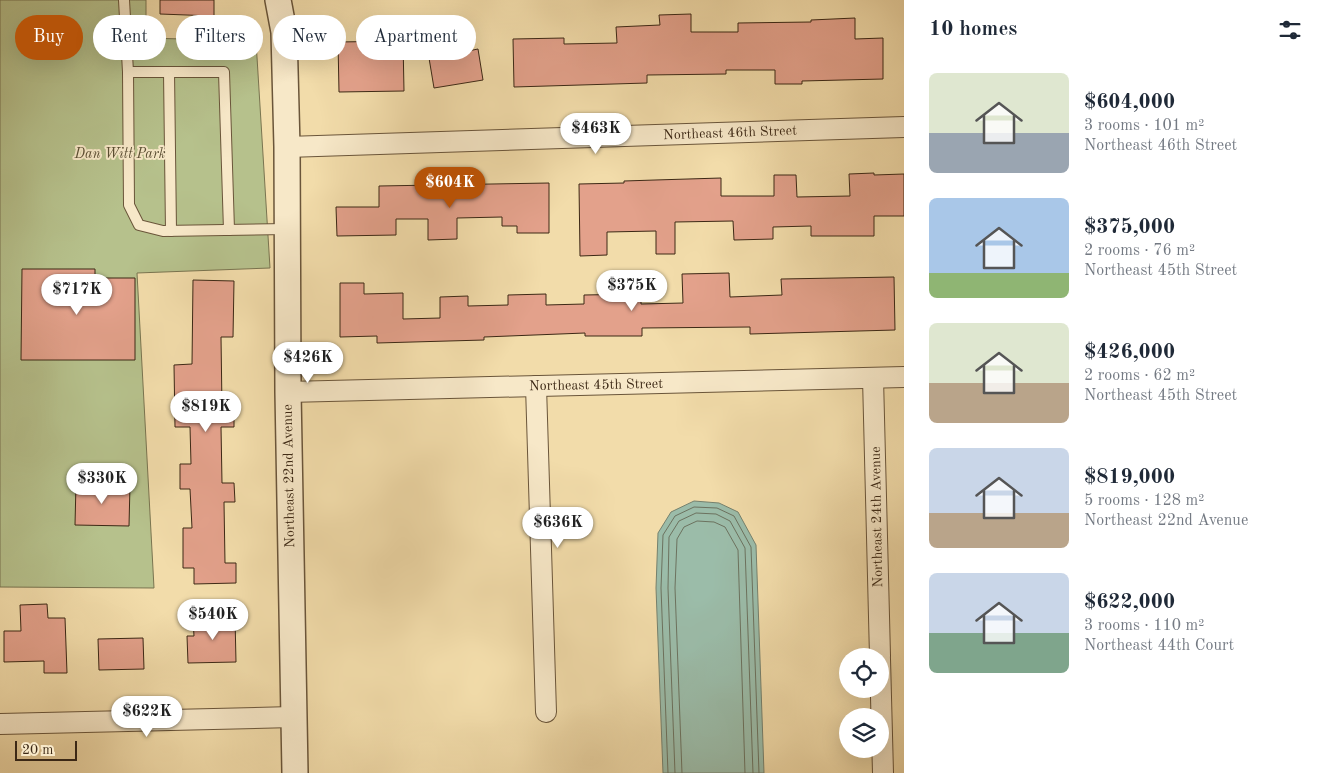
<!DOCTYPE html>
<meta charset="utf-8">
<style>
:root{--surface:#fff;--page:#f6f6f7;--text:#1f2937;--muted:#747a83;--accent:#b45309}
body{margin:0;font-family:"Old Standard TT",serif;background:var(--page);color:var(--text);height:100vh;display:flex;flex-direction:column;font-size:19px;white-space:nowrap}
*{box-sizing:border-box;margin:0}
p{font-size:16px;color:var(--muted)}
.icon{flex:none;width:28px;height:28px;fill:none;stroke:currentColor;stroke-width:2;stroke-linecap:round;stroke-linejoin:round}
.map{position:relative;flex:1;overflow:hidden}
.drawer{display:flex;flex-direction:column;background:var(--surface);width:425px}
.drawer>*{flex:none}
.top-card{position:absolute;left:15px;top:15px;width:475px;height:45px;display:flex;gap:10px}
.buttons{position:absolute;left:839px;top:648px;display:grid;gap:10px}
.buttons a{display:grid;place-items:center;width:50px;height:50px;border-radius:50%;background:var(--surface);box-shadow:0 5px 20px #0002;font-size:25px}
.scale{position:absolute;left:15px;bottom:12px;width:62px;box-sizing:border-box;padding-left:5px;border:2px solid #3c2815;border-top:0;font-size:14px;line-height:18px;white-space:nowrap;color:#3c2815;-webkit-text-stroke:4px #f7e8c8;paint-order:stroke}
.price{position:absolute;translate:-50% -42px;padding:0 11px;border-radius:18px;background:#fff;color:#222;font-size:16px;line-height:32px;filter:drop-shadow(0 1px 2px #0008)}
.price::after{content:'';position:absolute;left:50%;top:30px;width:15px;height:11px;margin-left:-8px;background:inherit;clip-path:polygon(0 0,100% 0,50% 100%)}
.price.current{background:var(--accent);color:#fff}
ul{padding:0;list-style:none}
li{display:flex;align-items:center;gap:15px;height:125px;padding:0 25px}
li span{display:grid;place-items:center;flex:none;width:140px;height:100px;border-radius:8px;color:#555}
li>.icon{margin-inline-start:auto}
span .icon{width:60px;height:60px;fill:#fffc;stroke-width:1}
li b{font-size:21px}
h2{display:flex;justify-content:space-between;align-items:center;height:60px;padding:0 25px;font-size:21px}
.chip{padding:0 18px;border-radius:22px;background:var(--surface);box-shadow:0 5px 20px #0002;font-size:18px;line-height:45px}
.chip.current{background:var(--accent);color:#fff}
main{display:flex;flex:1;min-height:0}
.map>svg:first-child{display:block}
.green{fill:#b6c18c;stroke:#797450}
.water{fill:#9bbca9;stroke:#75816e}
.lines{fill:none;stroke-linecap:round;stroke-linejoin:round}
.shore{stroke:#6c725f;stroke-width:1}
.building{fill:#e3a18b;stroke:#3c2815}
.service-casing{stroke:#6a553a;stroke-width:12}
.minor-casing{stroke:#6a553a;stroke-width:22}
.tertiary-casing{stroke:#6a553a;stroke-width:28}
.service{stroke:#f7e8c8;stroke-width:10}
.minor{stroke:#f7e8c8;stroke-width:20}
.tertiary{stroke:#f7e8c8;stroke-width:25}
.labels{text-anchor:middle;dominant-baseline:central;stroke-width:4;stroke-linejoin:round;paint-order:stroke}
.street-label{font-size:14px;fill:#3c2815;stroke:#f7e8c8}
.park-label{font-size:14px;font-style:italic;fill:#5a4e33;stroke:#f7e8c8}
</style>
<main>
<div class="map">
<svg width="904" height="773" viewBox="0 0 904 773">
<rect width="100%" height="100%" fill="#f2dcaa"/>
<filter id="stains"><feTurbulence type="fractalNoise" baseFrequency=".004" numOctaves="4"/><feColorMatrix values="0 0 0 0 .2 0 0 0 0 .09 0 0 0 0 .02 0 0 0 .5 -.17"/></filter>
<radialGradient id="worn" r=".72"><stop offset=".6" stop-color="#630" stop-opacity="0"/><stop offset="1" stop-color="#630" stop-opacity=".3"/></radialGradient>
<!-- green -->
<polygon class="green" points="0,0 146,0 146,38 256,41 270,268 137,273 154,588 0,587"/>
<!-- water -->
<polygon class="water" points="694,501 719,503 738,512 756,545 764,773 663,773 656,588 658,533 671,512"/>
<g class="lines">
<!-- shore -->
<g class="shore">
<polyline points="668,773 661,588 663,535 675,516 694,507 717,508 734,516 751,547 759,773"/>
<polyline points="675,773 668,588 669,537 679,521 696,513 716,514 730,521 745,548 753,773"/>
<polyline points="682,773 675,588 677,539 684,527 697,521 714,522 725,527 738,550 745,773"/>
</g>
</g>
<!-- building -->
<g class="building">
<polygon points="160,0 214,0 214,16 160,14"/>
<polygon points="691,14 691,32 738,32 738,23 811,22 811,20 855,18 855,39 883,38 883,79 802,81 802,84 775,84 775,70 726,70 726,74 647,75 647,83 514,87 513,39 564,38 564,44 617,43 616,27 660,25 659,15"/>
<polygon points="461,38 463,52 478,49 483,80 434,88 429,58 440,56 438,42"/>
<polygon points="403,41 404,91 339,92 338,42"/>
<polygon points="874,173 874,175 904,174 904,216 874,216 874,236 811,236 811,226 773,227 773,239 734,240 733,221 675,222 675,254 656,254 656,231 607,232 607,255 580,256 579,184 624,183 624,181 655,180 721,178 721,196 774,196 774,175 796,175 797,197 850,196 849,174"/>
<polygon points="549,183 549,233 517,233 517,226 502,226 502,217 457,218 457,239 428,240 428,219 396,219 396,235 337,236 336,207 379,207 379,186"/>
<polygon points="22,269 95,269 95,278 135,278 135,360 21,360"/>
<polygon points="729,273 730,297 782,295 781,279 894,277 895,330 750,334 750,327 642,328 642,336 585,336 585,333 484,337 484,340 377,343 377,336 340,337 340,283 364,283 364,294 403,293 403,319 440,318 440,297 468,296 468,306 508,305 508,295 546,294 546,305 584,304 584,295 641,294 641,304 683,303 682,274"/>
<polygon points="193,280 234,281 233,337 221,337 222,408 234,408 234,427 221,427 222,483 234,483 235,502 224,502 225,563 236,563 236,583 194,584 194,568 183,568 183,528 192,528 190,489 180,489 180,464 191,464 190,427 175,427 174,365 192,364"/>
<polygon points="76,484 130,485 129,526 75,525"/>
<polygon points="47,604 48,618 65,618 67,673 44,673 44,661 4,662 4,631 21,631 20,605"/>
<polygon points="235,618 236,662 188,663 187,636 194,636 193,619"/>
<polygon points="143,638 144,669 99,670 98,639"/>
</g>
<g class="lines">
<defs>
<g id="service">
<polyline points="124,0 128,72 129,205 139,225 163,231 287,229"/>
<polyline points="128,72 224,72 229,230"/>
<polyline points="169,72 171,231"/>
</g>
<g id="minor">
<polyline points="287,147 904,127"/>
<polyline points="873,378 880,656"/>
<polyline points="536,386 546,712"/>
<polyline points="288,392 904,377"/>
<polyline points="880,659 883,773"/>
<polyline points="0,724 293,717"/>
</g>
<polyline id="tertiary" points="278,0 284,32 287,147 288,392 295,773"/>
</defs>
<!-- service casing -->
<use href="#service" class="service-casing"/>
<!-- minor casing -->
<use href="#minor" class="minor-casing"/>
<!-- tertiary casing -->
<use href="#tertiary" class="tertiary-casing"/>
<!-- service -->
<use href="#service" class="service"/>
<!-- minor -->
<use href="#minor" class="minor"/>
<!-- tertiary -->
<use href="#tertiary" class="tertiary"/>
</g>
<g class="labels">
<!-- street labels -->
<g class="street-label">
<text transform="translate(730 133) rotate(-2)">Northeast 46th Street</text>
<text transform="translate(596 385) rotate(-1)">Northeast 45th Street</text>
<text transform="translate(289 476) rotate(-91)">Northeast 22nd Avenue</text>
<text transform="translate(877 517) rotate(-91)">Northeast 24th Avenue</text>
</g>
<!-- park labels -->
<g class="park-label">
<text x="120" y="154">Dan Witt Park</text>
</g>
</g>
<rect width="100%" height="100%" filter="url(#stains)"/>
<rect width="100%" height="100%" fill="url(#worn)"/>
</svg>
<div class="buttons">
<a><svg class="icon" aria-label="locate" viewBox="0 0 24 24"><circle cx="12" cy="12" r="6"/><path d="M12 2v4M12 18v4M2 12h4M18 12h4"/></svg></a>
<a><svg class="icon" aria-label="layers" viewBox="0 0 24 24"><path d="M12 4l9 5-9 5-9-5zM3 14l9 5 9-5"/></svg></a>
</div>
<div class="scale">20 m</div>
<b class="price" style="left:596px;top:155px">$463K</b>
<b class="price current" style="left:450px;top:209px">$604K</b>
<b class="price" style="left:632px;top:312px">$375K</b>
<b class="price" style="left:77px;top:316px">$717K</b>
<b class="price" style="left:308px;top:384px">$426K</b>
<b class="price" style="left:206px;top:433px">$819K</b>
<b class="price" style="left:102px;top:505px">$330K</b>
<b class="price" style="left:558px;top:549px">$636K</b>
<b class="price" style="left:213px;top:641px">$540K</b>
<b class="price" style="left:147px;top:738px">$622K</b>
<div class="top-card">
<a class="chip current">Buy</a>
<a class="chip">Rent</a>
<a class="chip">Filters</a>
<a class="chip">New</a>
<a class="chip">Apartment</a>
</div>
</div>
<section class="drawer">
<h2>10 homes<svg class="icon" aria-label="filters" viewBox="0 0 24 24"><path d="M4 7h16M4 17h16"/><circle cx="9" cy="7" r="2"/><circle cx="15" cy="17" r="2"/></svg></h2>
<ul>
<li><span style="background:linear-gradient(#dfe7d0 60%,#9aa5b1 0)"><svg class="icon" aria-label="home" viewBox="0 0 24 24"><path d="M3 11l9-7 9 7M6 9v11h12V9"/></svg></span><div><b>$604,000</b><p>3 rooms · 101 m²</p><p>Northeast 46th Street</p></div></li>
<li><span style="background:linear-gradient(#a9c7e8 75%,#8fb573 0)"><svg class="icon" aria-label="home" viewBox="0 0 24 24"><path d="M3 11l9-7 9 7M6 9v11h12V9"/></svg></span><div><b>$375,000</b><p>2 rooms · 76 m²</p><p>Northeast 45th Street</p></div></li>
<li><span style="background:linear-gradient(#dfe7d0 60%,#b9a48a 0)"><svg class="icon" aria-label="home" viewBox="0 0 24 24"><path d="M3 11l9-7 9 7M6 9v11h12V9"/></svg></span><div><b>$426,000</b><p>2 rooms · 62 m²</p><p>Northeast 45th Street</p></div></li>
<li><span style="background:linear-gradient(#c9d6e8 65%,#b9a48a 0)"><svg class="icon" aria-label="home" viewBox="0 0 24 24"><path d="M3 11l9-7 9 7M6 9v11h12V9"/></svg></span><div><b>$819,000</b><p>5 rooms · 128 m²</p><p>Northeast 22nd Avenue</p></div></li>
<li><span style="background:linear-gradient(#c9d6e8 60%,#7fa58c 0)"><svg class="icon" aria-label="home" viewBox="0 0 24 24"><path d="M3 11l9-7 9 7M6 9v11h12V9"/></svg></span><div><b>$622,000</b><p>3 rooms · 110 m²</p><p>Northeast 44th Court</p></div></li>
</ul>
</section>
</main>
